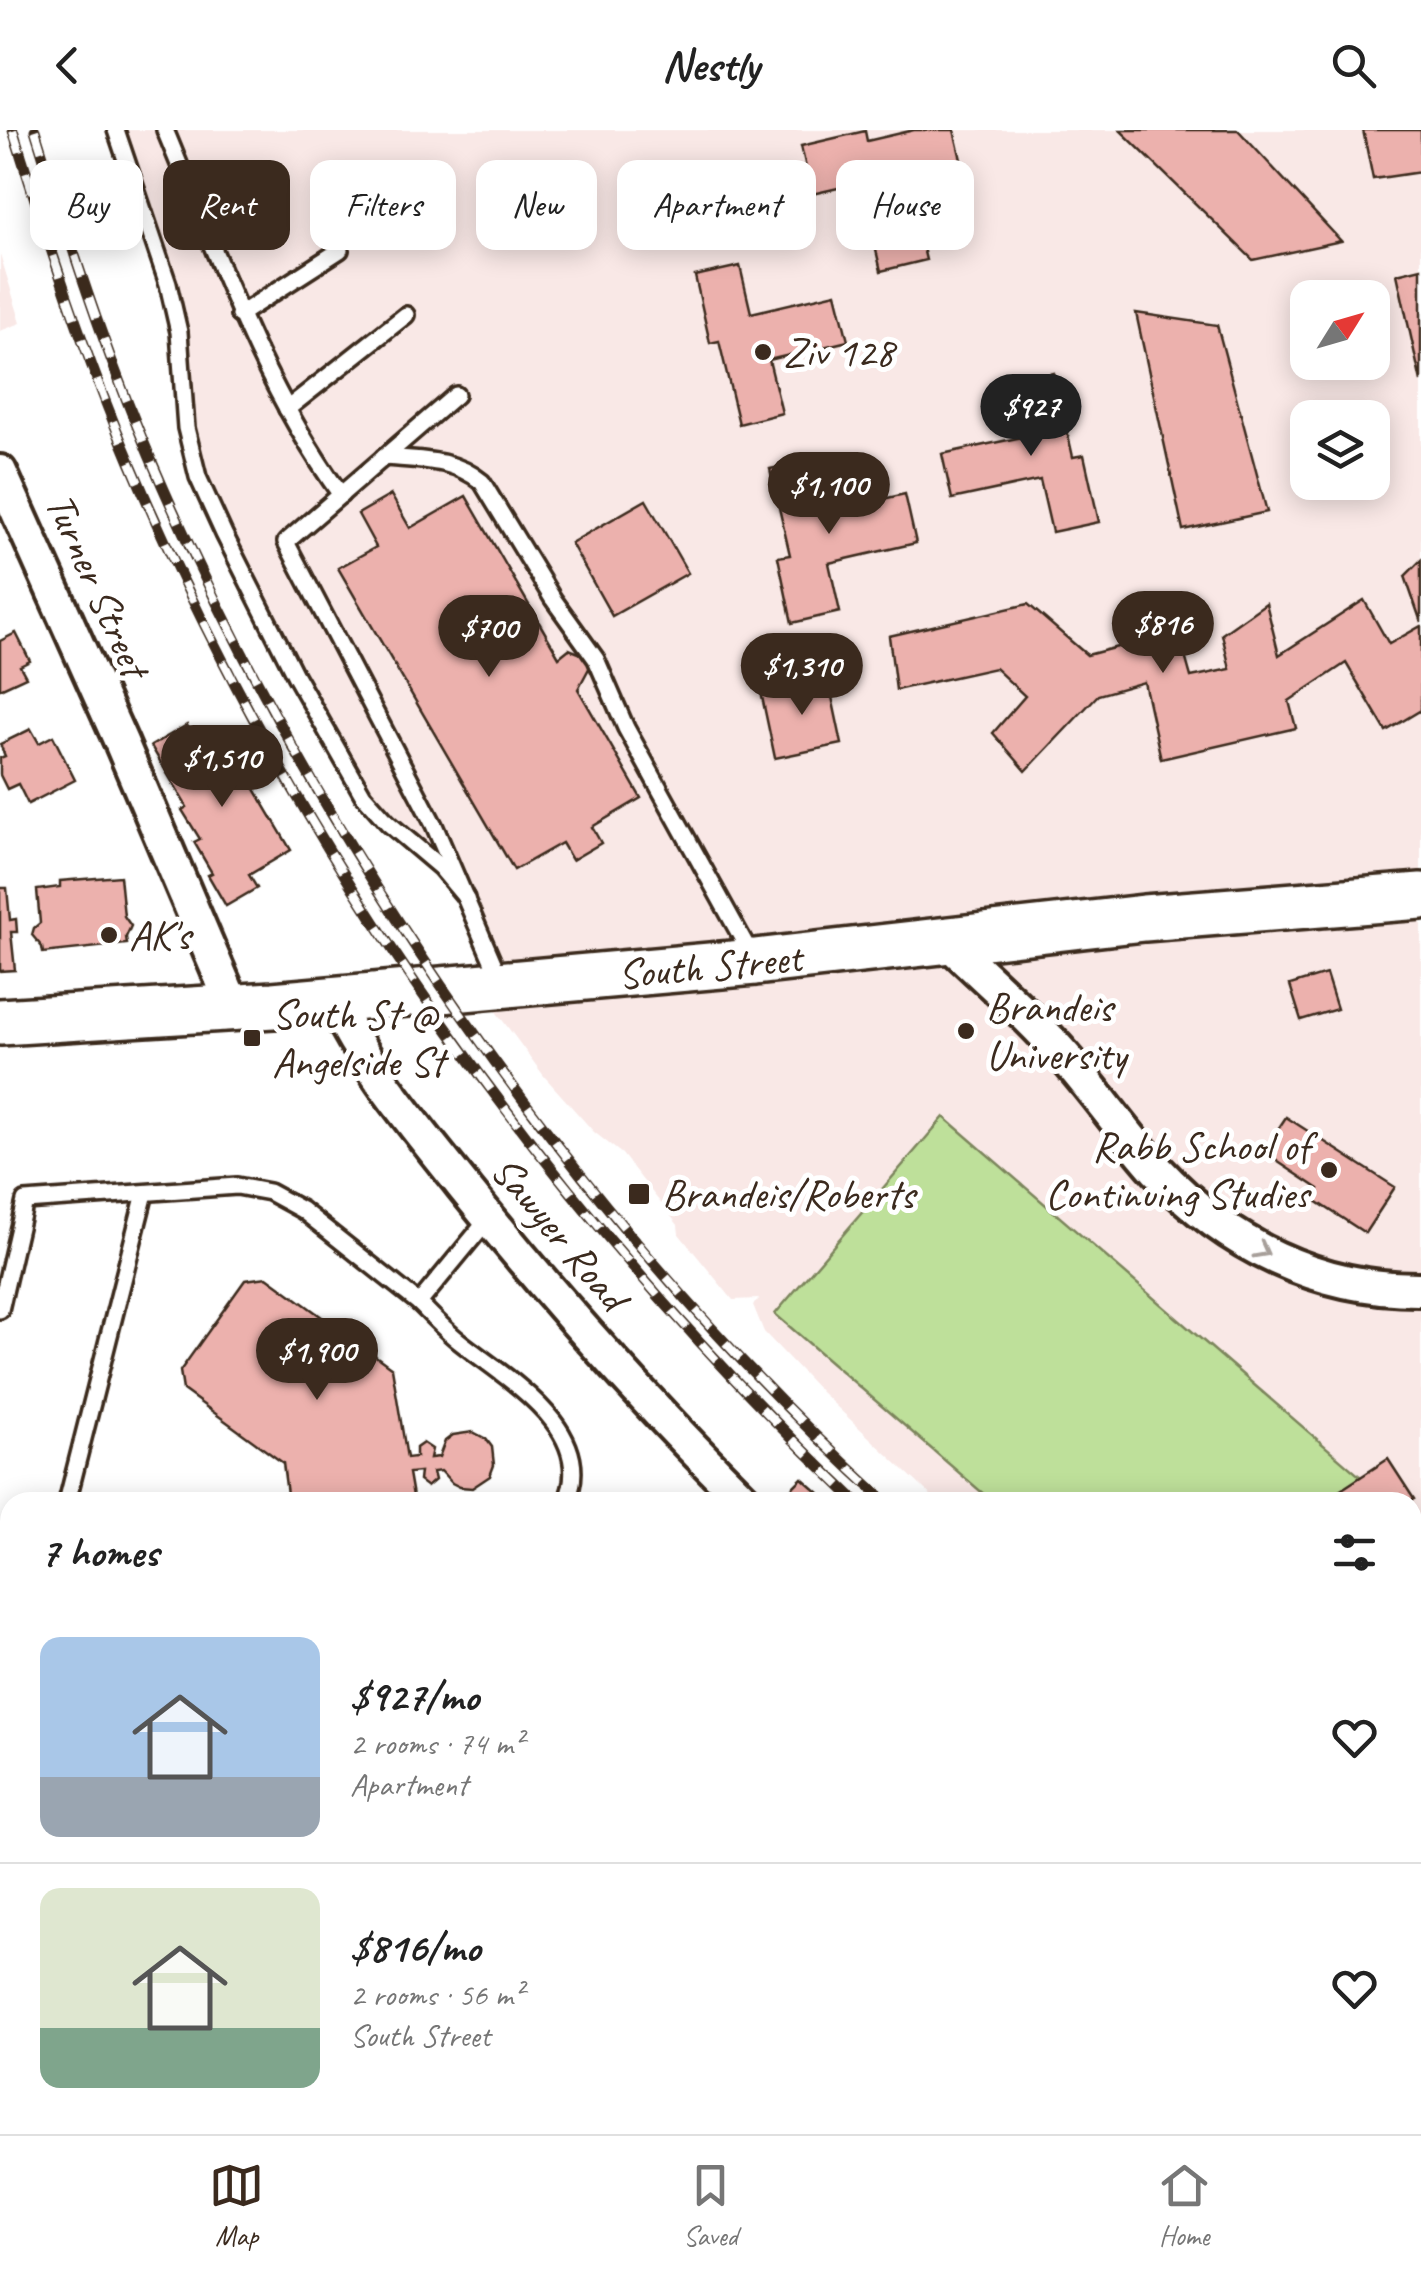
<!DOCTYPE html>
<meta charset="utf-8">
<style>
:root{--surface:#fff;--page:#f6f6f6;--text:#222;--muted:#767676;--line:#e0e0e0;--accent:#3b2a1e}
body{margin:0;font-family:Caveat,sans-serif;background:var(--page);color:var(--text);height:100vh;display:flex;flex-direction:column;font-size:38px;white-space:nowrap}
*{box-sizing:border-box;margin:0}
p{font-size:32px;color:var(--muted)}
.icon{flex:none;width:55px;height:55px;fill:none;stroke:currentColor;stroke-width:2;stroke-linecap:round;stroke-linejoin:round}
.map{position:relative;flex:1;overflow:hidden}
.panel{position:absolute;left:0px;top:1362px;width:1422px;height:642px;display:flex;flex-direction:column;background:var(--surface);border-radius:30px 30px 0 0;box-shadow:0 5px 25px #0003}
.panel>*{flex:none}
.guide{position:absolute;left:30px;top:30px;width:1362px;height:90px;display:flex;gap:20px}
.needle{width:65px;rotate:53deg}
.fabs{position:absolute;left:1290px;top:150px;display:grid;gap:20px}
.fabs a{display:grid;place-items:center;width:100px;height:100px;border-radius:20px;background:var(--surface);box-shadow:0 5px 25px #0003;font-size:50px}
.price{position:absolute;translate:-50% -85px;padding:0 22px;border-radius:35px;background:var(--accent);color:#fff;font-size:32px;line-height:65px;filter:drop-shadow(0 2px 5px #0008)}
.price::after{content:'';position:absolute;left:50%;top:60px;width:30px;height:22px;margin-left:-15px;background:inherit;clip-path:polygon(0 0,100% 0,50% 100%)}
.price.current{background:#222;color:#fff}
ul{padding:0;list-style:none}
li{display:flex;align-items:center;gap:30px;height:250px;padding:0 40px}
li+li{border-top:2px solid var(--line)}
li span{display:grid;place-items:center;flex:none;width:280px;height:200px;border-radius:20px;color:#555}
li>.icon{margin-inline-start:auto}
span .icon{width:120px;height:120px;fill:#fffc;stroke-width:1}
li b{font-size:42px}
h2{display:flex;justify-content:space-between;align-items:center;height:120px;padding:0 40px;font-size:42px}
.pill{padding:0 35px;border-radius:20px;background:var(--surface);box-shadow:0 5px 25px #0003;font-size:35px;line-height:90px}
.pill.current{background:var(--accent);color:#fff}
header{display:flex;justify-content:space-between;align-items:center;height:130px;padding:0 40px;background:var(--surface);font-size:45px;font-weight:800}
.tabs{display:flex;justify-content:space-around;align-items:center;height:140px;border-top:2px solid var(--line);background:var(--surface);font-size:28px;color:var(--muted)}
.tabs a{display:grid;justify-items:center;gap:5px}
.tabs .current{color:var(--accent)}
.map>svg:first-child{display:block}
.built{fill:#f9e8e6;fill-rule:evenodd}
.grass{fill:#bee09a;stroke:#7c855c;stroke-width:2.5}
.building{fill:#ecb1ad;stroke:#3b2a1e;stroke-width:2.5}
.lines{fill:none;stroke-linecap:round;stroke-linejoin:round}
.service-casing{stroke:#3b2a1e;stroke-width:22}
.minor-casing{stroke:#3b2a1e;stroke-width:40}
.secondary-casing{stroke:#3b2a1e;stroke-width:52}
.service{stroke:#fff;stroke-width:15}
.minor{stroke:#fff;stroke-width:32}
.secondary{stroke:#fff;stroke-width:45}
.rail-casing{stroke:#3b2a1e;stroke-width:11}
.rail{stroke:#fff;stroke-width:8;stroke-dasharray:22;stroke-linecap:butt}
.oneway{stroke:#a79f9a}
.poi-dot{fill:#3b2a1e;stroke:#fff;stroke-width:4}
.labels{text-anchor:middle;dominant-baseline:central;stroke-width:10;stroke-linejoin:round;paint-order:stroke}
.poi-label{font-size:42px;fill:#3b2a1e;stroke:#fff;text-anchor:start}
.street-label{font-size:42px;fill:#3b2a1e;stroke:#fff}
</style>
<header><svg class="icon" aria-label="back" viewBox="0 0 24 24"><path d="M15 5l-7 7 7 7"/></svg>Nestly<svg class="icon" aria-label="search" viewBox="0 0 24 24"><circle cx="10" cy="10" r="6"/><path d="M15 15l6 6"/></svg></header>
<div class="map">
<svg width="1421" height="2004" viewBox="0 0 1421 2004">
<rect width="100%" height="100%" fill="#fff"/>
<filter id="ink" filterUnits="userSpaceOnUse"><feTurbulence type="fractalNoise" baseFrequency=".01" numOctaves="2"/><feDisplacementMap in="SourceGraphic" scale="20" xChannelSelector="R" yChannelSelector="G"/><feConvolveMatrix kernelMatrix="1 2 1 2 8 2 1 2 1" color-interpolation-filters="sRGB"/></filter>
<g filter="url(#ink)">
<!-- built -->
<g class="built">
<path d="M116 0H1421V1731L1412 1726V1372H938L821 1262 764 1202 753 1175 759 1169 733 1170 679 1104 678 1095 622 1024 594 1002 544 946 477 856 501 853 466 768 363 665 198 347 179 202ZM1308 168H1372V232H1308ZM1308 288H1372V352H1308Z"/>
<polygon points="0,124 21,193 0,201"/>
</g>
<!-- grass -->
<polygon class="grass" points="944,987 1362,1348 1341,1372 993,1372 775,1184"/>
<!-- building -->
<g class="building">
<polygon points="914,0 954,0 963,38 907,51 926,130 881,141 860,53 812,64 801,16 865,1 867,11"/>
<polygon points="1120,0 1238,0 1341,111 1253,130"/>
<polygon points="1363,0 1421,0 1421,42 1373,49"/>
<polygon points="740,136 751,183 836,163 848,211 769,230 782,283 739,294 719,211 710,213 695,146"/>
<polygon points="1421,138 1421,252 1397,144"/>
<polygon points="1136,183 1217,195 1267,382 1183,400"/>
<polygon points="1054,243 1073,327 1084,325 1099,392 1052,402 1040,350 952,369 942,324 1022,307 1009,253"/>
<polygon points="814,330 826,382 905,364 916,413 829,433 840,482 792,493 778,427 790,425 770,339"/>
<polygon points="391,365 410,398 466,366 559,527 569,519 594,529 578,559 641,668 592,697 601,713 572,730 562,713 514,740 338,438 376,417 358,384"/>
<polygon points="646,370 688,443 612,486 571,413"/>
<polygon points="1421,430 1421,492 1405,446"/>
<polygon points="1364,470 1389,514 1421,496 1421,580 1386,601 1346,533 1289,571 1296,598 1161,629 1144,552 1098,565 1026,641 993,603 1025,566 995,538 896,560 889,506 1028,474 1087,525 1178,501 1191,547 1230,539 1222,504 1266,473 1279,525"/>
<polygon points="16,503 30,531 20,536 26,547 0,559 0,511"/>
<polygon points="828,548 842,614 775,628 761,562"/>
<polygon points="187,595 196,611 219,598 291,720 249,745 257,758 226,776 208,745 212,743 194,712 200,709 182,680 187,677 151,616"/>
<polygon points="31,599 39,613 53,606 75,650 28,674 18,654 7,659 0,645 0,628 5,626 0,614"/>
<polygon points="120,746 124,786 131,796 126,807 127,814 43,823 42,817 32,805 34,798 40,793 37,760 60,757 60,751"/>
<polygon points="0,758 7,758 10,790 16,789 17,802 11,802 15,840 0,841"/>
<polygon points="1326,844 1337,879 1301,890 1290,855"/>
<polygon points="1286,987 1395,1057 1365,1103 1313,1069 1319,1059 1263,1022"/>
<polygon points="267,1147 392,1238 407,1328 416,1327 416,1318 423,1313 432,1319 430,1328 439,1327 445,1311 453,1305 473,1302 486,1309 492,1317 494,1335 490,1346 472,1358 460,1357 452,1353 441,1341 433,1342 435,1350 427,1357 419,1351 420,1342 409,1343 414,1372 288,1372 283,1333 183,1260 180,1241 245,1150"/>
<polygon points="1388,1329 1414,1369 1408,1372 1338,1372 1333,1365"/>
<polygon points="802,1348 819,1363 810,1372 806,1372 791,1359"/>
<polygon points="575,1995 1025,1995 1018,2004 568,2004"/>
</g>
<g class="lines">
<defs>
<g id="service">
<polyline points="116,0 168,154 179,202 186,298 198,347 224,404 295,545 363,665 388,693 440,737 466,768"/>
<path d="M165 0C217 125 261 254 341 365"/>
<polyline points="239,185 340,120"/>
<polyline points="456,265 286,412 434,695 500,849"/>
<polyline points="287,279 406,185"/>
<path d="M384 327C420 330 453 328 482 352L553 469 596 529 626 598 753 828"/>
<path d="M489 1088 419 1173C432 1186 445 1200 459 1211 505 1248 599 1300 566 1372"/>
<polyline points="0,1180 25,1071 237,1056 269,1062 302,1080 419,1173"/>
<polyline points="67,1372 145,1063"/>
<polyline points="0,1432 10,1437"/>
<polyline points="0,1565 10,1572"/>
<polyline points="0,1808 10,1819"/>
<polyline points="129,1995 132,2004"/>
<polyline points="370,1995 376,2004"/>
<polyline points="1344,1995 1361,2004"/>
<polyline points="494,2004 500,1995"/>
<polyline points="1059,2004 1066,1995"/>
<polyline points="1292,2004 1298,1995"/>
</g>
<g id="minor">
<polyline points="0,342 121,612 234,878"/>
<path d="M945 809C985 848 1029 885 1065 927 1097 964 1125 1004 1157 1040 1227 1115 1318 1160 1421 1159"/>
<path d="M332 868C367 940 413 993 462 1055 551 1166 645 1272 746 1372"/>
<polyline points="1412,1876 1421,1881"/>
</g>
<g id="secondary">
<path id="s1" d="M0 892 273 875 755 832 1144 788 1421 766"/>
</g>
</defs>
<!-- service casing -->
<use href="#service" class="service-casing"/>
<!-- minor casing -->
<use href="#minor" class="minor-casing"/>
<!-- secondary casing -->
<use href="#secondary" class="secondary-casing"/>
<!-- service -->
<use href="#service" class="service"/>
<!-- minor -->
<use href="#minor" class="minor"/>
<!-- secondary -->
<use href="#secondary" class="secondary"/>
<defs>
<g id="rail">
<path d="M13 0C48 112 84 224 130 332 295 724 550 1080 857 1372"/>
<path d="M35 0C69 110 104 219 149 325 312 708 578 1092 886 1372"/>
<polyline points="1412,1767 1421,1772"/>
<polyline points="1412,1791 1421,1796"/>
</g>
</defs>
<!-- rail casing -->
<use href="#rail" class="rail-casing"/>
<!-- rail -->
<use href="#rail" class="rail"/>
</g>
<!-- one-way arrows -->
<defs><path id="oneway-chevron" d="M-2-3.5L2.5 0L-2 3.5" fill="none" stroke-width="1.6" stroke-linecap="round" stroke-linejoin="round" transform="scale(2.5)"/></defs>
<use class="oneway" href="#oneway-chevron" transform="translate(1262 1121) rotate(28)"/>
</g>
<!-- markers -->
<g class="poi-dot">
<circle cx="763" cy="222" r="10"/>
<circle cx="109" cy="805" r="10"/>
<circle cx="966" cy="901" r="10"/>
<rect x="242" y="898" width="20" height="20" rx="5"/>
<circle cx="1329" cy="1040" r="10"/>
<rect x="627" y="1052" width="24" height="24" rx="5"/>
</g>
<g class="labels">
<!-- poi labels -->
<g class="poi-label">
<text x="783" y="222">Ziv 128</text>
<text x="129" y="805">AK's</text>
<text x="986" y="877">Brandeis<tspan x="986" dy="48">University</tspan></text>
<text x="272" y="884">South St @<tspan x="272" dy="48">Angelside St</tspan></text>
<text x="1309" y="1016" text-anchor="end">Rabb School of<tspan x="1309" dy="48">Continuing Studies</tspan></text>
<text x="662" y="1064">Brandeis/Roberts</text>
</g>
<!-- street labels -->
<g class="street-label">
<text transform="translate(97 455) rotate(66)">Turner Street</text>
<text stroke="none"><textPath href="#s1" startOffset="712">South Street</textPath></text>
<text transform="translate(559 1103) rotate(50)">Sawyer Road</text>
</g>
</g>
</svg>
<div class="fabs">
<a><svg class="needle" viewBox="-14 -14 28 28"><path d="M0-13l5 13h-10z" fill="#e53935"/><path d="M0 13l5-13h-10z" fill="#767676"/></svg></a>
<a><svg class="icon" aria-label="layers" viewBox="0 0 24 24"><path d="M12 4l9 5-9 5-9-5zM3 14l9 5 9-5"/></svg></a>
</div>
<b class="price current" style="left:1031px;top:329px">$927</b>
<b class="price" style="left:829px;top:407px">$1,100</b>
<b class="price" style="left:1163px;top:546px">$816</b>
<b class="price" style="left:489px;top:550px">$700</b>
<b class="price" style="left:802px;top:588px">$1,310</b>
<b class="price" style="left:222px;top:680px">$1,510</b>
<b class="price" style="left:317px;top:1273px">$1,900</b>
<div class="guide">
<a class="pill">Buy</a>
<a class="pill current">Rent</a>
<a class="pill">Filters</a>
<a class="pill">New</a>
<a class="pill">Apartment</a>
<a class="pill">House</a>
</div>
<section class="panel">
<h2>7 homes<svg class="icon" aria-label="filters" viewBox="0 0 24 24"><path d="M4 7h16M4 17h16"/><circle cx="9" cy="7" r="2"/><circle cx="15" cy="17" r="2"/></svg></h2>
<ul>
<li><span style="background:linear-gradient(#a9c7e8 70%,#9aa5b1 0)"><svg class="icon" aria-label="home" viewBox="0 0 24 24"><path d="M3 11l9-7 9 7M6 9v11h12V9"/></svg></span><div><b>$927/mo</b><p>2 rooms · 74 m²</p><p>Apartment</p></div><svg class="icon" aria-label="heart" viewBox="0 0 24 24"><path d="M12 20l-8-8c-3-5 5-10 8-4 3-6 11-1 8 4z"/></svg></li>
<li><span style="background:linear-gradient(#dfe7d0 70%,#7fa58c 0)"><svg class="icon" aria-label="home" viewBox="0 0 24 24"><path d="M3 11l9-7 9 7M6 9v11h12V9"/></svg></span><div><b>$816/mo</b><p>2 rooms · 56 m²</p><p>South Street</p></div><svg class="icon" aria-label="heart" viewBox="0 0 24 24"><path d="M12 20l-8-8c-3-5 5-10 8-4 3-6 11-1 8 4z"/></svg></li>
</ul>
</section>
</div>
<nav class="tabs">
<a class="current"><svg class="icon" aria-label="map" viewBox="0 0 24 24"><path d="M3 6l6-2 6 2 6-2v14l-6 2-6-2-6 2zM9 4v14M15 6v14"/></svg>Map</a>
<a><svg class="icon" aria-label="saved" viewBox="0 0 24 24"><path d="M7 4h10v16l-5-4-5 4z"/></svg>Saved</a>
<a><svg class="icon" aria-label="home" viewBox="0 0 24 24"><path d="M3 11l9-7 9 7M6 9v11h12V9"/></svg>Home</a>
</nav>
